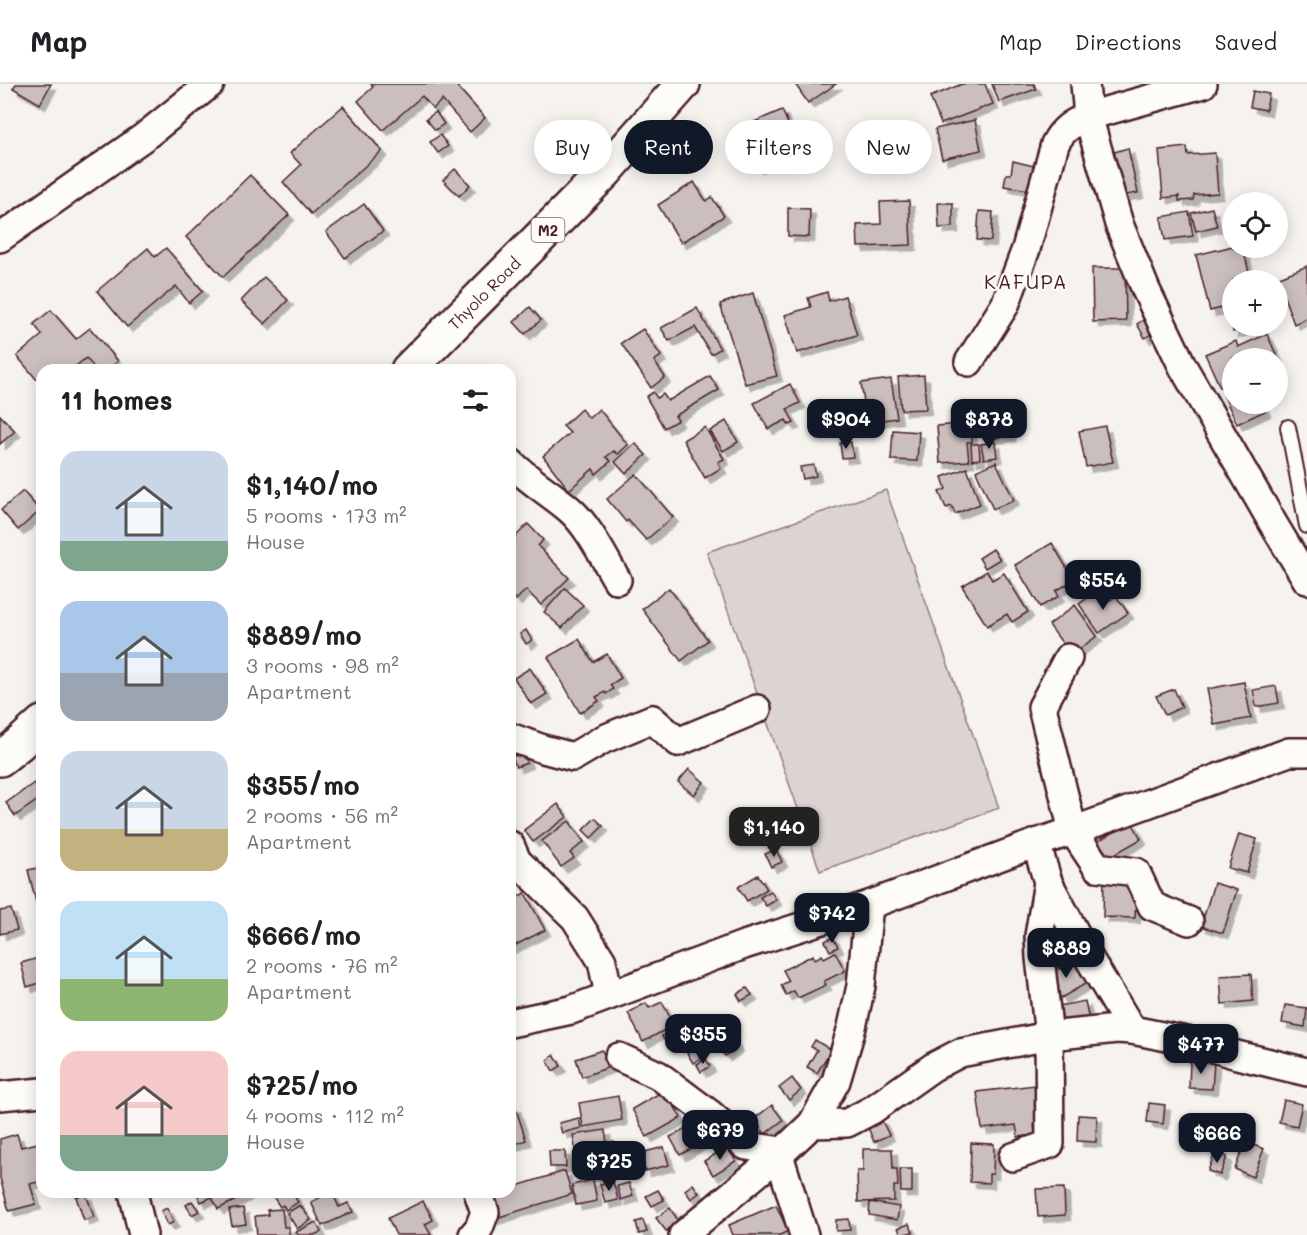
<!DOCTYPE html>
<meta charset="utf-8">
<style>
:root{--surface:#fff;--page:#f6f6f6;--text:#202124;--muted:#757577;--line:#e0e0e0;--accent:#111827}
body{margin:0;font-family:Mali,sans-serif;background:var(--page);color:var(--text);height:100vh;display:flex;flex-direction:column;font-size:22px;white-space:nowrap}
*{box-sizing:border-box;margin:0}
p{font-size:20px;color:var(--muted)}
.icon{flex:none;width:33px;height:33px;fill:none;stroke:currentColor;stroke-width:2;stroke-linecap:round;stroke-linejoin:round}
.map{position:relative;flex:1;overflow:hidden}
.side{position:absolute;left:36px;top:280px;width:480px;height:834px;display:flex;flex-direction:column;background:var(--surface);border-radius:18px;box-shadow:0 3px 15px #0003}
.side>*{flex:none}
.hud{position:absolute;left:534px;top:36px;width:570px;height:54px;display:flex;gap:12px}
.tools{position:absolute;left:1222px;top:108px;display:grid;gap:12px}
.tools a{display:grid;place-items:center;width:66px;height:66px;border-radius:50%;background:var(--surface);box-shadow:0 3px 15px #0003;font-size:30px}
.price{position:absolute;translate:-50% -51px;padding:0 14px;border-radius:12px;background:var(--accent);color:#fff;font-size:20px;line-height:39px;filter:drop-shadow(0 2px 3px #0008)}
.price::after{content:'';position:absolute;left:50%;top:36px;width:18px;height:14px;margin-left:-9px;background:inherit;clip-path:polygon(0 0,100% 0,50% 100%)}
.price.on{background:#222;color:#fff}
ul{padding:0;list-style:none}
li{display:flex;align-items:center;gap:18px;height:150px;padding:0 24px}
li span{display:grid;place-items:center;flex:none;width:168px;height:120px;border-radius:18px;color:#555}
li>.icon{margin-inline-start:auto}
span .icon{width:72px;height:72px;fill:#fffc;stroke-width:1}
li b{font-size:26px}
h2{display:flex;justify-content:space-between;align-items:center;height:72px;padding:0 24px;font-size:26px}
.pill{padding:0 21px;border-radius:27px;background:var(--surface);box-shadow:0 3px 15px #0003;font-size:21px;line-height:54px}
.pill.on{background:var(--accent);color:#fff}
header{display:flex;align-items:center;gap:36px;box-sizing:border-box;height:84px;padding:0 30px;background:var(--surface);border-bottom:2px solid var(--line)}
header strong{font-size:28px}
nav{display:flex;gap:33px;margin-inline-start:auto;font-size:21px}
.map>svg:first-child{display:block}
.green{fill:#dcd4d2;stroke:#937a7e;stroke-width:1.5}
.building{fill:#cbbfbe;stroke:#4a1f2b;stroke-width:1.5;filter:url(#shadow)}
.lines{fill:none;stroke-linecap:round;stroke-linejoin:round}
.lane-casing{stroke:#4a1f2b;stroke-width:18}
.street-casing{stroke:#4a1f2b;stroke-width:32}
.highway-casing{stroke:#4a1f2b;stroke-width:38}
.lane{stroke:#fdfcf7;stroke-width:14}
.street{stroke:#fdfcf7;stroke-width:27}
.highway{stroke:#fdfcf7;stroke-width:33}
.labels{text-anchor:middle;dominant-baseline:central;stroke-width:4.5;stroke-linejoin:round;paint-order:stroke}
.shield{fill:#fdfcf7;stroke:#806168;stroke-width:1.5}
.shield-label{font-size:15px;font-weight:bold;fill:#4a1f2b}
.street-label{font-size:16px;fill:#4a1f2b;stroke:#fdfcf7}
.quarter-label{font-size:20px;letter-spacing:1.5px;fill:#4a1f2b;stroke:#fdfcf7}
</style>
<header>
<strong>Map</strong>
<nav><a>Map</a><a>Directions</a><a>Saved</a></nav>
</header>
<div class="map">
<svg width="1307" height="1151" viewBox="0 0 1307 1151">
<defs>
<filter id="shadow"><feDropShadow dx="5.5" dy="5.5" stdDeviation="0" flood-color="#0004"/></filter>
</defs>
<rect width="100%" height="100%" fill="#f6f3ef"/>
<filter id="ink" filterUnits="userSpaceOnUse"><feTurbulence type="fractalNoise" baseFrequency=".0167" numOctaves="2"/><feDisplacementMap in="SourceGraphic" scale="12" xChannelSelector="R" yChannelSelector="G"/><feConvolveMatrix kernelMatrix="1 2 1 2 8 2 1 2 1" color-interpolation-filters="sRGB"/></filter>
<g filter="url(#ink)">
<!-- green -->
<polygon class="green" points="886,406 999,724 820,787 707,468"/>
<!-- building -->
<g class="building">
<polygon points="16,0 51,0 40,20 13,4"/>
<polygon points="371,0 455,0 485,34 470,48 442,16 433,25 422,12 383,46 358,17 373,3"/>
<polygon points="795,0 836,0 808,19"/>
<polygon points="962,0 985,0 993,20 941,40 930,13"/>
<polygon points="992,0 1034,0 1036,5 999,18"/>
<polygon points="1253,7 1269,10 1266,26 1250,23"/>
<polygon points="343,22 382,67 311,130 283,98 301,81 290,69"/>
<polygon points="782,26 794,53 781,58 786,70 757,83 740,44"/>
<polygon points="436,28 444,40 435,46 426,35"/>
<polygon points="975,36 981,66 942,75 935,45"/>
<polygon points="440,51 448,62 438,69 430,58"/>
<polygon points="1187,63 1188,71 1215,69 1218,109 1194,111 1193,116 1179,117 1179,112 1163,114 1159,66"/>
<polygon points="1128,64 1138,109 1120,112 1111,69"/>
<polygon points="1013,77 1034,82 1030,106 1004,102 1006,90 1011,90"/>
<polygon points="455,85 470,101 459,112 443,96"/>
<polygon points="250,91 289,131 223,193 186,153"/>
<polygon points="694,98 706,117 712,113 724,132 681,159 658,121"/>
<polygon points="909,117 911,161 858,163 857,141 881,140 880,118"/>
<polygon points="938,119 953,119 953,143 939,144"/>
<polygon points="364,120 383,147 345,174 326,148"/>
<polygon points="788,124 810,125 809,153 788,152"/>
<polygon points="1212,124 1217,142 1196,147 1191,129"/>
<polygon points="979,127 993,128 991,157 977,156"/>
<polygon points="1189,128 1193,152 1165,156 1161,133"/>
<polygon points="1233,162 1233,164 1243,164 1251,196 1233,196 1233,221 1210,227 1196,171"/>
<polygon points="148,164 155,173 166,164 203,207 189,219 176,202 127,243 97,207"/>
<polygon points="1307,182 1307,234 1294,240 1277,194"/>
<polygon points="1092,184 1125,184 1126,237 1093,238"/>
<polygon points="264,193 288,216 265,240 241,217"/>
<polygon points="827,208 829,217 845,212 857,251 797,269 785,231 811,223 808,214"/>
<polygon points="753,209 777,292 745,300 720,220"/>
<polygon points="530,223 541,236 525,250 514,238"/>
<polygon points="697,224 720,265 711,270 695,243 669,257 661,244"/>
<polygon points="51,226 76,255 90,244 118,277 107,286 96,286 86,274 71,286 42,286 42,302 17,272 42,251 34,240"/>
<polygon points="1233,226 1233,242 1251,242 1252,245 1233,248 1230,227"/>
<polygon points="1146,234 1154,248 1145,254 1137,240"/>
<polygon points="643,245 661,272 654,277 665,293 651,304 621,259"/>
<polygon points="1267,250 1279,277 1278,278 1278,274 1233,274 1233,298 1220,303 1205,270 1236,257 1238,263"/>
<polygon points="924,291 926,325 901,326 898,293"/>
<polygon points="710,292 719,306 675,332 678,336 664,344 646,313 653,308 657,314 663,310 668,317"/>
<polygon points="891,295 897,334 867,338 861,299"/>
<polygon points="790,300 800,319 787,325 794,339 789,341 786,336 768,345 754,319"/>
<polygon points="1233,308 1233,320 1262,320 1265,327 1237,340 1224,312"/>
<polygon points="581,325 589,334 599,325 628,361 618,370 614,367 606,373 611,377 596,390 593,385 569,406 543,372 570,349 563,342"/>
<polygon points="1009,329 1010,352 990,354 988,330"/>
<polygon points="0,331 15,347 0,360"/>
<polygon points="726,337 738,358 723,367 710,347"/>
<polygon points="971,339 972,358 967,358 969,377 940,379 937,342"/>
<polygon points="1105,342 1113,378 1086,383 1079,347"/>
<polygon points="705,343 724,375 718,378 721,384 705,394 683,356"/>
<polygon points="893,346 919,348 917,377 891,376"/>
<polygon points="851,358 853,373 842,374 840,359"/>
<polygon points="995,358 997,373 984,375 981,360"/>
<polygon points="635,359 646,371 626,390 615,378"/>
<polygon points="971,360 979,360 980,375 972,376"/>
<polygon points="996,378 1014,416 993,425 976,387"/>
<polygon points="814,381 816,392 803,395 800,383"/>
<polygon points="967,384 980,420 955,430 952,422 946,424 939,408 946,405 942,393"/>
<polygon points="636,390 673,433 646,456 628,436 626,438 607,415"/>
<polygon points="23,407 40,427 18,446 1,426"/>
<polygon points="528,440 543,456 538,462 569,494 541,521 526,506 516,516 510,509 510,458"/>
<polygon points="1052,459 1074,496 1056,507 1059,512 1040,523 1015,481"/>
<polygon points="993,465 1000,475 985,484 979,474"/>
<polygon points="987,487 992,496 1004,489 1028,528 1012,538 1007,530 987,542 962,502"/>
<polygon points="565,504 583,521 562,544 544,528"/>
<polygon points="669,504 708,556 681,577 642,525"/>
<polygon points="1097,507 1106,519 1116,512 1128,529 1099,549 1079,520"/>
<polygon points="1075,521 1097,552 1071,571 1049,541"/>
<polygon points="526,546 532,556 526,560 520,550"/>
<polygon points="579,555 593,578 607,570 621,594 610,601 613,605 606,610 605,608 596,613 599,617 580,629 548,573"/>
<polygon points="530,584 547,610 531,620 514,594"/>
<polygon points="1244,598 1251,634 1214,641 1207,605"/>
<polygon points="1276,602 1279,619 1256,623 1253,606"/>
<polygon points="1174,605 1182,623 1165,631 1156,612"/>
<polygon points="523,668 527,679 516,683 512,673"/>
<polygon points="689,685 704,698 694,711 678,698"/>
<polygon points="34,699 42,713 15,732 6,719"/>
<polygon points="558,720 567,733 533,758 524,746"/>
<polygon points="595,734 603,742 591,754 583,746"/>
<polygon points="569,737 584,758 570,769 574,774 561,783 542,757"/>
<polygon points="1132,738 1141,755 1099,779 1089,762"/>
<polygon points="1239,750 1257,755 1247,789 1228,784"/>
<polygon points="776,765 782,778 771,783 765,770"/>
<polygon points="42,783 42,838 41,838 28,786"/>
<polygon points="758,791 767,805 747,817 738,803"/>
<polygon points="1104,795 1137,796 1135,834 1103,833"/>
<polygon points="1214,799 1237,806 1223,849 1201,842"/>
<polygon points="771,807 776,816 766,822 760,813"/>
<polygon points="525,809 545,846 510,864 510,817"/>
<polygon points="11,825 17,846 0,850 0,827"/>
<polygon points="1062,841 1078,868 1067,873 1065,869 1055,874 1042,852"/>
<polygon points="833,853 838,863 830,867 825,857"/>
<polygon points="835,868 845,887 824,897 826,901 798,914 794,907 786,911 781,901 789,897 783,886 813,871 815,875 822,871 824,874"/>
<polygon points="42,873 42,898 27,903 21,879"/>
<polygon points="1073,877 1087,899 1061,914 1045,888 1057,882 1059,885"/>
<polygon points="1251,890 1253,917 1222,920 1220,892"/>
<polygon points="747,904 752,911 741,917 737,910"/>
<polygon points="1085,917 1089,936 1057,942 1053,923"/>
<polygon points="662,918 674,941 643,958 628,929 646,919 649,924"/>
<polygon points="1285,921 1307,924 1305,943 1282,939"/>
<polygon points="725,944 738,962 725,972 712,955"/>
<polygon points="673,947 679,958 668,963 662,952"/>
<polygon points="815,956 831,966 817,989 807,983 817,966 811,963"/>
<polygon points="697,964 702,973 693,979 687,969"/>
<polygon points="602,966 609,983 582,993 576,975"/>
<polygon points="554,971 561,982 553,987 547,976"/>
<polygon points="706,975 710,982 701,988 697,980"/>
<polygon points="1190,977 1214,979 1212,1005 1189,1004"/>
<polygon points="792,994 801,1006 789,1016 779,1004"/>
<polygon points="1043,1000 1047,1038 1034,1039 1035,1051 1018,1053 1016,1041 982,1045 977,1008"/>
<polygon points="665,1006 681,1034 647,1053 632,1025"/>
<polygon points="618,1012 622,1036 583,1043 579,1019"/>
<polygon points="1284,1016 1302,1020 1297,1042 1279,1038"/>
<polygon points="1149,1019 1165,1021 1163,1040 1147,1038"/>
<polygon points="772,1021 783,1036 765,1050 754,1035"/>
<polygon points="515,1022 526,1056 510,1062 510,1023"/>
<polygon points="1078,1031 1097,1032 1096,1058 1077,1057"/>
<polygon points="579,1034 581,1044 562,1049 559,1039"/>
<polygon points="881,1035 889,1051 874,1058 867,1041"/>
<polygon points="699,1037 709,1055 680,1071 670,1053"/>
<polygon points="605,1046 607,1059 614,1058 616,1072 608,1073 610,1089 580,1093 573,1051"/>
<polygon points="17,1050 21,1063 42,1058 42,1097 30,1100 36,1120 9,1127 0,1094 0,1055"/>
<polygon points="1245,1058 1264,1065 1253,1093 1235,1085"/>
<polygon points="971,1059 994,1060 993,1090 989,1090 989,1099 970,1098"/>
<polygon points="664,1063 669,1081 645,1087 641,1069"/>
<polygon points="727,1063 736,1077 713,1091 704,1077"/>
<polygon points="863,1065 892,1065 893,1085 897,1085 898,1102 894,1102 894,1117 858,1118 857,1087 863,1087"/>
<polygon points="549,1067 565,1067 566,1083 550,1083"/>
<polygon points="1215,1068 1227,1073 1220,1091 1208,1087"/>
<polygon points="900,1085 912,1085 912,1108 901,1108"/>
<polygon points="565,1087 572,1110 493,1135 486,1111 494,1108 510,1108 510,1104"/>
<polygon points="593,1096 597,1117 576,1121 572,1101"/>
<polygon points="613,1097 618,1116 605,1119 600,1100"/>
<polygon points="629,1099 633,1112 621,1116 617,1102"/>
<polygon points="693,1100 699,1109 691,1115 685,1106"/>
<polygon points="1064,1104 1065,1131 1038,1133 1036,1105"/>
<polygon points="658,1106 664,1116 652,1122 646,1112"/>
<polygon points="196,1108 245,1108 246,1111 218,1125 212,1113 201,1118"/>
<polygon points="270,1108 292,1108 298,1118 286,1126 283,1121 280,1123"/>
<polygon points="331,1108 332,1108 339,1123 348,1119 353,1128 322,1142 311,1118"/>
<polygon points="86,1110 94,1133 84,1136 76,1113"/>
<polygon points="192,1117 199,1127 192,1131 186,1121"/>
<polygon points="423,1117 433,1136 425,1140 431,1151 396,1151 388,1134"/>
<polygon points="870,1118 899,1123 897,1136 869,1131"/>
<polygon points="300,1121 311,1136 297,1145 287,1129"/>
<polygon points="776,1121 788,1147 780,1151 733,1151 729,1141"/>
<polygon points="167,1124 174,1138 168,1141 161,1127"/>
<polygon points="243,1124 246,1140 232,1142 229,1126"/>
<polygon points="670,1124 679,1138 666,1147 656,1134"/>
<polygon points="282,1125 284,1143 289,1143 289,1151 257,1151 255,1132 268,1131 267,1126"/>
<polygon points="849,1135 850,1146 836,1147 836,1136"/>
<polygon points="643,1136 647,1148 639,1150 636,1138"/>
<polygon points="316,1138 321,1148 314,1151 298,1151 296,1148"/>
<polygon points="909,1140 913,1148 901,1151 898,1144"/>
</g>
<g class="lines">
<defs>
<polyline id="lane" points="1288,343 1307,442"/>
<g id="street">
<polyline points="1085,0 1088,32 1119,140 1146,206 1183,283 1274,441 1307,496"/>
<polyline points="0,154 144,53 210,0"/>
<path d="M969 278 1005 221 1026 165 1055 60C1063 44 1072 40 1088 32L1203 0"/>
<path d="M510 378C528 396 550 409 569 425 588 441 604 474 617 496"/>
<polyline points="1068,574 1042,623 1073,747 1097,783 1136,788 1152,822 1189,837"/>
<polyline points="510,653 543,665 573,673 604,655 652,635 678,658 757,625"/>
<polyline points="510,761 517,777 575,834 602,877 609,911"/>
<polyline points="1048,798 1087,871 1132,946"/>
<polyline points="510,939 571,926 744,861 869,821 1036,759 1073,747 1289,668 1307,668"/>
<polyline points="619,973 658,991 710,1030 746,1062 782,1067"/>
<polyline points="0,1012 42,1008"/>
<polyline points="812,1040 847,1039 872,1026 933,983 960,969 1049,952 1117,945 1132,946 1192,958 1237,971 1307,988"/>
<polyline points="779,1071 804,1151"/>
<polyline points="1013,1073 1050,1060 1049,952 1040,874 1039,852 1048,798 1036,759"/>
<polyline points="133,1108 143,1151"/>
<polyline points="473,1151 479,1144 485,1128 478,1108"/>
<polyline points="683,1151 779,1071 812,1040 836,997 852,943 861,902 869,821"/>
</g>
<g id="highway">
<polyline points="408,286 606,87 683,0"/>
<polyline points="0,675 19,660 42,639"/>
</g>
</defs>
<!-- lane casing -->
<use href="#lane" class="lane-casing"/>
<!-- street casing -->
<use href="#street" class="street-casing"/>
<!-- highway casing -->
<use href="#highway" class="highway-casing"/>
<!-- lane -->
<use href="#lane" class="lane"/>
<!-- street -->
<use href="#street" class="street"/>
<!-- highway -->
<use href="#highway" class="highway"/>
</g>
</g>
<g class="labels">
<!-- shield labels -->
<rect class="shield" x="531.5" y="134" width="33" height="24" rx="4.5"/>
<g class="shield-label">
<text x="548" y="146">M2</text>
</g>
<!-- street labels -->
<g class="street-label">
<text transform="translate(484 209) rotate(-45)">Thyolo Road</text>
</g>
<!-- quarter labels -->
<g class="quarter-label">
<text x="1026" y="197">KAFUPA</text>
</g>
</g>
</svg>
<div class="tools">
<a><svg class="icon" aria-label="locate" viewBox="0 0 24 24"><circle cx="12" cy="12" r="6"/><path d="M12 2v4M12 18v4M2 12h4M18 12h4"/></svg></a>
<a>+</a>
<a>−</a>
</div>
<b class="price" style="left:846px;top:366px">$904</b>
<b class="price" style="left:989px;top:366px">$878</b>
<b class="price" style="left:1103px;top:527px">$554</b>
<b class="price on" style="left:774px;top:774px">$1,140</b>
<b class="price" style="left:832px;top:860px">$742</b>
<b class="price" style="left:1066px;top:895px">$889</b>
<b class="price" style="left:703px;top:981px">$355</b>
<b class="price" style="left:1201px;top:991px">$477</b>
<b class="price" style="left:720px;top:1077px">$679</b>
<b class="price" style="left:1217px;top:1080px">$666</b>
<b class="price" style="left:609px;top:1108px">$725</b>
<div class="hud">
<a class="pill">Buy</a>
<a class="pill on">Rent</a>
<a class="pill">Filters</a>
<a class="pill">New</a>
</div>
<section class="side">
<h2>11 homes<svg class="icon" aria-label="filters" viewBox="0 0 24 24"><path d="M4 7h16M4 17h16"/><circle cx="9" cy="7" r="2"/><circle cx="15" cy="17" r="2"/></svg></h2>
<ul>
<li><span style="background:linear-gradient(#c9d6e8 75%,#7fa58c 0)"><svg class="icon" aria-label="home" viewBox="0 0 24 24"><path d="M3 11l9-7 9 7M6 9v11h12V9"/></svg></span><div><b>$1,140/mo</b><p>5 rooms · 173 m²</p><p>House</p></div></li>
<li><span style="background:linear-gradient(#a9c7e8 60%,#9aa5b1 0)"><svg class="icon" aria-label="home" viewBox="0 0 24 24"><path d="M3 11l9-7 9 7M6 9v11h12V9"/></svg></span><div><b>$889/mo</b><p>3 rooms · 98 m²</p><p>Apartment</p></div></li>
<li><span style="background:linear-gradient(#c9d6e8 65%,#c2b280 0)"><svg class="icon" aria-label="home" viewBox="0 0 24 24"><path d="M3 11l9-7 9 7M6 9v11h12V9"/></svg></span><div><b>$355/mo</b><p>2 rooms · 56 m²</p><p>Apartment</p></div></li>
<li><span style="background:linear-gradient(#bfe0f5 65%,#8fb573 0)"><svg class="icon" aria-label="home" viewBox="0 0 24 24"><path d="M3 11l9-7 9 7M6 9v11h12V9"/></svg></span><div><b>$666/mo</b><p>2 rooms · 76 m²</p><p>Apartment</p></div></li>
<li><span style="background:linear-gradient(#f6c9c9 70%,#7fa58c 0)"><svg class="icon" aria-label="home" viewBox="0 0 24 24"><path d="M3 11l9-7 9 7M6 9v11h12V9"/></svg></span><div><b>$725/mo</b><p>4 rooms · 112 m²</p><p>House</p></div></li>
</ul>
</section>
</div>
